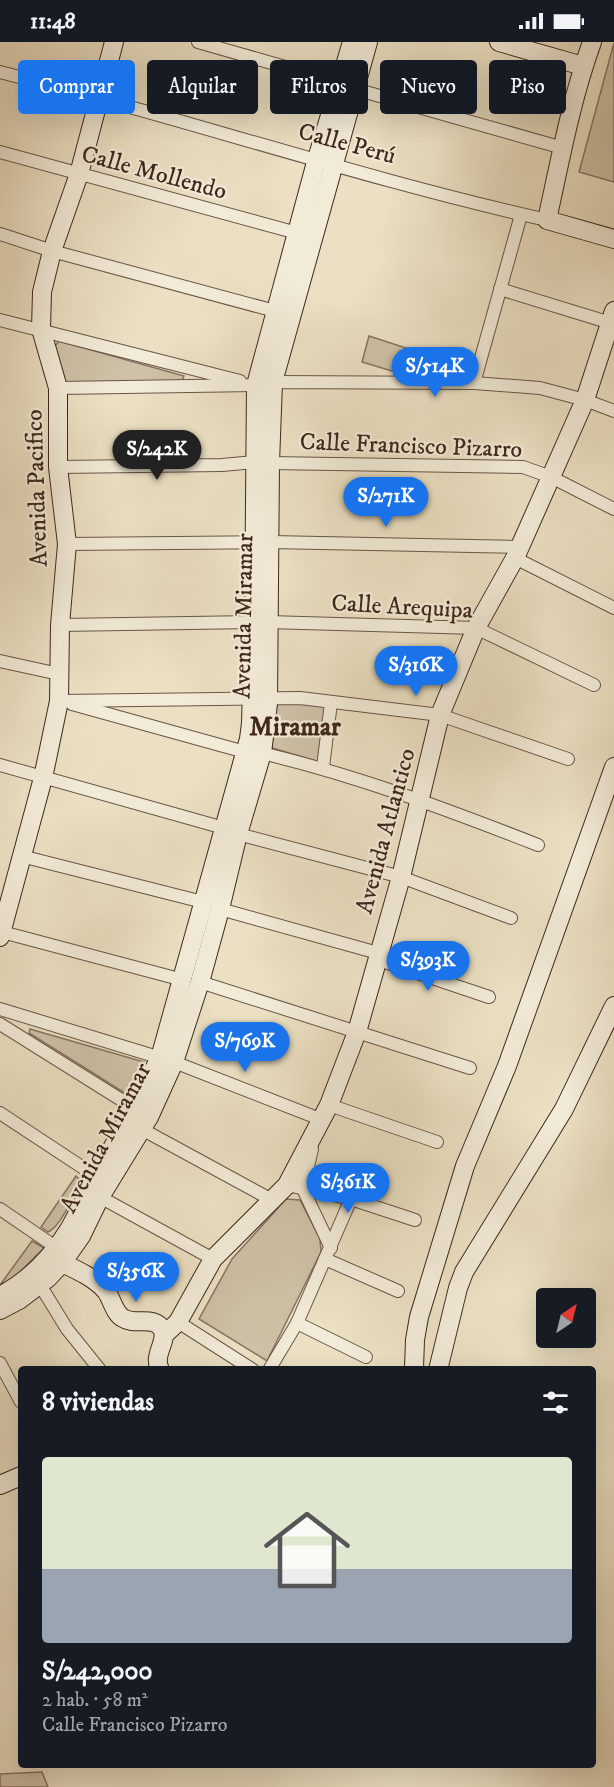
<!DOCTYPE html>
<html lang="es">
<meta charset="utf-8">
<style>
:root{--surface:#171b24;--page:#20242c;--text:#f1f3f6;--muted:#9ea1a6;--accent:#1a73e8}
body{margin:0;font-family:"IM FELL DW Pica",serif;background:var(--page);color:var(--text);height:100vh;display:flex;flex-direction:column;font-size:22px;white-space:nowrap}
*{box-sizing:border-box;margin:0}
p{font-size:20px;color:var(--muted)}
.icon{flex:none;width:33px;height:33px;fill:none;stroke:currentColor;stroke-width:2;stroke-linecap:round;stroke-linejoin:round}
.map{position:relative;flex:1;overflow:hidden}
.drawer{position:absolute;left:18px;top:1324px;width:578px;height:402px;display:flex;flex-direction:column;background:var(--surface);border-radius:6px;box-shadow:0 6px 24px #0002}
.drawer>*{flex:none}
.guide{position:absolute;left:18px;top:18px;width:579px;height:54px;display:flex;gap:12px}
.needle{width:39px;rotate:35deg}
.buttons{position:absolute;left:536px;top:1246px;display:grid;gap:12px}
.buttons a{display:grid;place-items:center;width:60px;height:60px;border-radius:6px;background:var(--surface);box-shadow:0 6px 24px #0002;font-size:30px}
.price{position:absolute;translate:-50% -51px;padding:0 14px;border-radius:21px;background:var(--accent);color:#fff;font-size:20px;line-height:39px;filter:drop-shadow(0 2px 3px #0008)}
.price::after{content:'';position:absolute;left:50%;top:36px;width:18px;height:14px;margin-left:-9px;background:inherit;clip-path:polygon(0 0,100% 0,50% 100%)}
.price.on{background:#222;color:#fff}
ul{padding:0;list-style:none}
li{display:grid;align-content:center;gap:12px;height:318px;padding:0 24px}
li span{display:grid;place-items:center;height:186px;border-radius:6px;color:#555}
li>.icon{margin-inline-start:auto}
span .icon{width:108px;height:108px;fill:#fffc;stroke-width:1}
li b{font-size:26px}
h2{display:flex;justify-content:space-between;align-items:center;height:72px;padding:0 24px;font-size:26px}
.chip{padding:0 21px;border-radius:6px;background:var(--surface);box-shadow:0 6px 24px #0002;font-size:21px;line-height:54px}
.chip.on{background:var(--accent);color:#fff}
.status{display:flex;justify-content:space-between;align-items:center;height:42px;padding:0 30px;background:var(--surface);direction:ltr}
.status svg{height:16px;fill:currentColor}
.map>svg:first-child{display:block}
.green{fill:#cec1a7;stroke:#867462;stroke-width:1.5}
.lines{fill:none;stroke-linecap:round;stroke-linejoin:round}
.street-casing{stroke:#695546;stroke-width:14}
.secondary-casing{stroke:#3e271c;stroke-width:20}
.street{stroke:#f2ebd8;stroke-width:12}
.secondary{stroke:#f2ebd8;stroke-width:18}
.labels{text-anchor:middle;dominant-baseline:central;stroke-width:4.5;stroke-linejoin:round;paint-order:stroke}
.street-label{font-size:24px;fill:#3e271c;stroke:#f2ebd8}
.neighbourhood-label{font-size:26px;font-weight:bold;fill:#3e271c;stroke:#f2ebd8}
</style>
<div class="status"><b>11:48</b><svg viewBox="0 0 49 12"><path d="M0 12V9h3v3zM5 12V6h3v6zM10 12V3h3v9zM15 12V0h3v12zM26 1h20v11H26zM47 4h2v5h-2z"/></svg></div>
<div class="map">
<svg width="614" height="1745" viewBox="0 0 614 1745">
<rect width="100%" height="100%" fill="#ebe0c3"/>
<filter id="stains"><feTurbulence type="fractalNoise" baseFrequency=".00333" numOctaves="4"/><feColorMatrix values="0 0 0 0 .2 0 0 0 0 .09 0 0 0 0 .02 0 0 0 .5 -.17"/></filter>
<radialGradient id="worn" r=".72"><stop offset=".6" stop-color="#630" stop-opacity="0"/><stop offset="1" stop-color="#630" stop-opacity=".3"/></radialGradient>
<!-- green -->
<g class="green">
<polygon points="614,1 614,140 579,130"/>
<polygon points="369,294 409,307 402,332 362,320"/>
<polygon points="59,299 184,334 181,341 73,343 65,339 55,304"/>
<polygon points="323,660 327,663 319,720 256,701 259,663"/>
<polygon points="30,987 144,1020 128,1053 29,991"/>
<path d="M76 1134 81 1139C74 1152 61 1185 48 1190L41 1185Z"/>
<polygon points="286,1157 300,1158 320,1197 321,1210 267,1319 199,1277 232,1217"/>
<polygon points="32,1199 44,1206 15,1235 0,1243"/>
<polygon points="42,1730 48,1745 0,1745 0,1732"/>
</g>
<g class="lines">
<defs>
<g id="street">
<polyline points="198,0 341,41"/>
<path d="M0 30C183 76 363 137 547 178"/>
<polyline points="355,47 563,106"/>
<polyline points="0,110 297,191"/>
<polyline points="0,192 52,209 275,269"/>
<polyline points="500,247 614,282"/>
<polyline points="0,278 240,339"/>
<polyline points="474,341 521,173"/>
<polyline points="58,346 256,343 273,340 474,341 540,346 585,358 614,369"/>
<polyline points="270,421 523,425 551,435 614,467"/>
<polyline points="58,425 222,423 255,420"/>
<polyline points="67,502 270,500 520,505"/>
<polyline points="515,516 614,566"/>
<polyline points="268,580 476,586 594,643"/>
<polyline points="60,583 254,580"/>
<polyline points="0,619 59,632"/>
<polyline points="59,659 300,656 440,673 568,717"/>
<polyline points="72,662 245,710"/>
<path d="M262 711C358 734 446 767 538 803"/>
<polyline points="0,723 224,786"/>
<polyline points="323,725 331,661"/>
<polyline points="238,792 401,835 511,876"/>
<polyline points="21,814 203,860"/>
<polyline points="220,867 378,911"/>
<polyline points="2,890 183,938"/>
<polyline points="376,917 489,955"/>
<polyline points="200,940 470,1026"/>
<polyline points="0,967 174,1020 320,1077"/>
<polyline points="0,982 139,1069"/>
<polyline points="329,1063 437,1100"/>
<polyline points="0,1071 97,1135"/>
<polyline points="136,1084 272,1158"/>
<polyline points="312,1107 303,1147 331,1206"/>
<polyline points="287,1143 351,1157 415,1178"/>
<polyline points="100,1155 213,1217"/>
<polyline points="0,1167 57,1206"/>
<polyline points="325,1217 398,1249"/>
<polyline points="40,1243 67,1287 100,1328"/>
<polyline points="178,1280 253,1328"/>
<polyline points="297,1281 366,1315"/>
<polyline points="0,1321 21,1360"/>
<polyline points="269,1328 297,1281 351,1157"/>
</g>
<g id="secondary">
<polyline points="499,0 583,24"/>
<path d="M592 0C571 58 560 119 547 178L614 197"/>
<polyline points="0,895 43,736 59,659 60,583 67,502 58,425 58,346 41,287 42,250 52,209 79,132 114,0"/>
<path d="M62 1221C77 1228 95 1236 106 1249 112 1257 114 1271 123 1276 135 1284 154 1273 162 1287 169 1299 152 1312 160 1328"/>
<path d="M0 1254C30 1238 53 1214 70 1186L160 1016 249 697 251 681 254 580 256 343 316 120 352 0"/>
<polyline points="0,1268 19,1258 48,1236 62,1221 81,1194 100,1155 149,1075 174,1020 200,940 220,867 238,792 262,711 268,662 270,421 273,340 368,0"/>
<polyline points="164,1293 178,1280 213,1217 287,1143 329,1063 357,990 401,835 440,673 476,586 515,516 585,358 614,269"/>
<polyline points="414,1326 415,1298 419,1275 465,1124 507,1024 614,725"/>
<polyline points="438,1328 458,1246 464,1230 564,1067 614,964"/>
<polyline points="0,1443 21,1434"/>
</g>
</defs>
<!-- street casing -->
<use href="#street" class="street-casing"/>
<!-- secondary casing -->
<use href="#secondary" class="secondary-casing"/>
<!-- street -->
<use href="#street" class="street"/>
<!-- secondary -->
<use href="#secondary" class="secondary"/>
</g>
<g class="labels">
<!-- street labels -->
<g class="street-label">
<text transform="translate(347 102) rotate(15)">Calle Perú</text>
<text transform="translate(154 131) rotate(15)">Calle Mollendo</text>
<text transform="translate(411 404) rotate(2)">Calle Francisco Pizarro</text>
<text transform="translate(37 446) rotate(-92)">Avenida Pacifico</text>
<text transform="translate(402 565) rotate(3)">Calle Arequipa</text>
<text transform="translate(244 574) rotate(-89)">Avenida Miramar</text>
<text transform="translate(386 789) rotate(-75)">Avenida Atlantico</text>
<text transform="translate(106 1096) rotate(-62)">Avenida Miramar</text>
</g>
<!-- neighbourhood labels -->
<g class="neighbourhood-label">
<text x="295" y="685">Miramar</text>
</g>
</g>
<rect width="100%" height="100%" filter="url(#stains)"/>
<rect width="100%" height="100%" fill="url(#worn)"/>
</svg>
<div class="buttons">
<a><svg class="needle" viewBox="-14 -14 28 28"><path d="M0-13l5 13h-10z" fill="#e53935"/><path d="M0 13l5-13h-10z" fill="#9ea1a6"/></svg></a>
</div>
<b class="price" style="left:435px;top:356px">S/514K</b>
<b class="price on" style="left:157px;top:439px">S/242K</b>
<b class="price" style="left:386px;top:486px">S/271K</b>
<b class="price" style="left:416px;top:655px">S/316K</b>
<b class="price" style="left:428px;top:950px">S/393K</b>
<b class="price" style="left:245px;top:1031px">S/769K</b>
<b class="price" style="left:348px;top:1172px">S/361K</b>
<b class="price" style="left:136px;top:1261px">S/356K</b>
<div class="guide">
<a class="chip on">Comprar</a>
<a class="chip">Alquilar</a>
<a class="chip">Filtros</a>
<a class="chip">Nuevo</a>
<a class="chip">Piso</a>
</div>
<section class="drawer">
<h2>8 viviendas<svg class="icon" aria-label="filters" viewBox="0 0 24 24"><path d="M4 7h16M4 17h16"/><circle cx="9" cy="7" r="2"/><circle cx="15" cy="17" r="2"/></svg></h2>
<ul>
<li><span style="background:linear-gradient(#dfe7d0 60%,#9aa5b1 0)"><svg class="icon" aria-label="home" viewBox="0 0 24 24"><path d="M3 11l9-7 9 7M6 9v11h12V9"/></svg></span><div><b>S/242,000</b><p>2 hab. · 58 m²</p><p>Calle Francisco Pizarro</p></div></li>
</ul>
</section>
</div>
